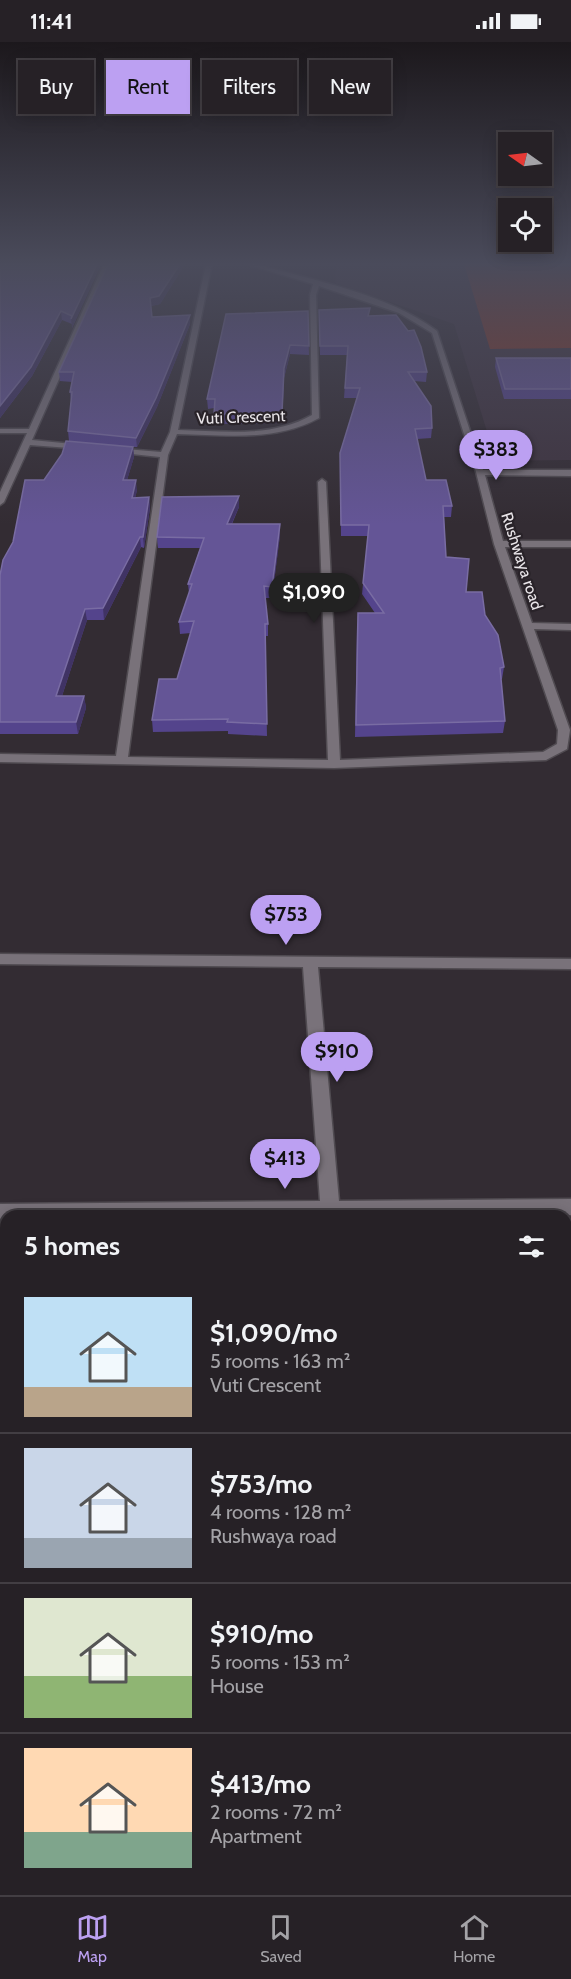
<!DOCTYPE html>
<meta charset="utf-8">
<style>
:root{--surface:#262126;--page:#322e32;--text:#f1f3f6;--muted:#a4a3a7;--line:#423e43;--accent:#bca0f2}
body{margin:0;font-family:Cabin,sans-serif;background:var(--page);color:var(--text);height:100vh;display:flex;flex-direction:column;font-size:22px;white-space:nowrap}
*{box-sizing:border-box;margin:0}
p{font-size:20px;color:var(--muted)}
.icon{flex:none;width:33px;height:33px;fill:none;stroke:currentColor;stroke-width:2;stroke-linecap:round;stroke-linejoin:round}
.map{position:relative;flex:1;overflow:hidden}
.panel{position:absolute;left:0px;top:1168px;width:572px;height:686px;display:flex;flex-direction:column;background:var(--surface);border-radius:18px 18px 0 0;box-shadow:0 3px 15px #0003,0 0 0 2px var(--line)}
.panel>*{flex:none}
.top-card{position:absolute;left:18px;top:18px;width:536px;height:54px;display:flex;gap:12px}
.needle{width:39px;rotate:284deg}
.controls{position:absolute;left:498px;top:90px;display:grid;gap:12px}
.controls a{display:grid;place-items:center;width:54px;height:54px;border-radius:0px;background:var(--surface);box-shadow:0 3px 15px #0003,0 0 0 2px var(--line);font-size:30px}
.price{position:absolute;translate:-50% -51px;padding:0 14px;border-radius:21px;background:var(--accent);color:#111;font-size:20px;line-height:39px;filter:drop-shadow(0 2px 3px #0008)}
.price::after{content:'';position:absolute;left:50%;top:36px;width:18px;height:14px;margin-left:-9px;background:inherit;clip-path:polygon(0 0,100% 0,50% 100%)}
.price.on{background:#222;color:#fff}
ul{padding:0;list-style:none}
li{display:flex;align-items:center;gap:18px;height:150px;padding:0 24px}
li+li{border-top:2px solid var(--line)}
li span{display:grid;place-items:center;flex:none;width:168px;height:120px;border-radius:0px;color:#555}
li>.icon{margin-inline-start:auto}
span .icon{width:72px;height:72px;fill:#fffc;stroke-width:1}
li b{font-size:26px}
h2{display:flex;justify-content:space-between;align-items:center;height:72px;padding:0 24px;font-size:26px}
.chip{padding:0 21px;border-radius:0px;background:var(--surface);box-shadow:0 3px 15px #0003,0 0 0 2px var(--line);font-size:21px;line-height:54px}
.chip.on{background:var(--accent);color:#111}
.status{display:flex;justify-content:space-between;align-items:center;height:42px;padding:0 30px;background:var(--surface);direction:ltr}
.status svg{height:16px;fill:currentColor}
.tabs{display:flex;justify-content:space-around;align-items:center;height:84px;border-top:2px solid var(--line);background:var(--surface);font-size:16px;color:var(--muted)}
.tabs a{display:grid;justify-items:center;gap:3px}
.tabs .on{color:var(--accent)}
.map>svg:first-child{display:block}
.built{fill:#3e333f}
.green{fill:#863624}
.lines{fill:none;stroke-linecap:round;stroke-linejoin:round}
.minor-casing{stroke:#504b51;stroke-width:3}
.minor{fill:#79727a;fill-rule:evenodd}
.wall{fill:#54448c}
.shaded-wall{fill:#403364}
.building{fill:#645596;stroke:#796ca3;stroke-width:1.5}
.labels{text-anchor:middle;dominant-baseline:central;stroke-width:4.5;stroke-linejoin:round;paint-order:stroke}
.far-street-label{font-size:16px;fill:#e9e5e9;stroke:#292329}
</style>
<div class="status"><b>11:41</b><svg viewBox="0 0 49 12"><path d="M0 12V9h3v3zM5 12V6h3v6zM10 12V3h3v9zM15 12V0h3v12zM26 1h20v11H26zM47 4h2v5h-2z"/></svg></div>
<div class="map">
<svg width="571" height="1853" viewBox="0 0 571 1853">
<rect width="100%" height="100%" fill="#332c33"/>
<!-- built -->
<polygon class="built" points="336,222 571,222 571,418 496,419 454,282 335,241"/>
<!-- green -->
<polygon class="green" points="464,222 571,222 571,306 490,307"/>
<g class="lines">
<defs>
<g id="minor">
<polygon points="104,222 110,222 32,398 83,403 87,405 83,407 30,403 4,460 0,463 0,450 27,391 0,391 0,387 29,387"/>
<path d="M206 222H212L178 388C223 389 272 396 312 373L310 253 313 242 246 222H256C315 239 388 252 437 289L483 428H571V434L485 433 503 499H571V505H505L532 581 571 582V588L534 587 570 688 567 707 546 718 334 726 0 720V712L116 714 160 415 113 410 109 408 113 406 161 410 170 390ZM319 244 399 271 432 291 476 430 494 502 558 688 557 702 543 710 340 718 326 440 322 437 318 440 328 718 128 715 168 413 177 392C225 393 276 400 319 376L316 253Z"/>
<polygon points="0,912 571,917 571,927 318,925 339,1159 571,1157 571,1173 6,1174 6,1178 0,1178 0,1162 320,1159 303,925 0,922"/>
<rect x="566" y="1560" width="5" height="24"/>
<polygon points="240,1848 269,1848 267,1853 238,1853"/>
</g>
</defs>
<!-- minor casing -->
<use href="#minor" class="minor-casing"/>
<!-- minor -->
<use href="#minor" class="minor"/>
</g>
<!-- wall -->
<g class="wall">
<polygon points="0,222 101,222 72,286 72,282 62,278 32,334 0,376"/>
<polygon points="108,222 185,222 160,262 151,264 152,275 190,273 190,282 157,365 137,405 133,405 134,415 127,438 137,448 135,456 149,455 150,466 144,506 141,505 104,578 87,578 62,654 84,654 86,666 78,692 0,692 0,533 44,438 62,412 69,399 68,389 71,359 70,350 72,340 60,339 59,330"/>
<polygon points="308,269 309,313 290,312 284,336 282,381 214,382 214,366 208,367 207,357"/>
<polygon points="369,274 427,330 426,340 414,339 432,386 431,396 417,397 426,438 452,464 451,475 444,475 446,515 466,550 485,573 504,625 502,637 501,637 505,679 503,691 355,695 357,582 375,571 362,552 368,494 341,494 340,411 357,356 344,356 347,313 320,313 319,277"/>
<polygon points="496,316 571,316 571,357 504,357 495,325"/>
<polygon points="239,454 239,465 232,482 280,482 280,493 272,556 265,556 268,582 268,594 265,594 267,694 228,692 228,689 153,690 152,678 177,637 191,591 180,592 179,580 189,551 188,542 200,506 158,506 157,495"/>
</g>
<!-- shaded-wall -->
<g class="shaded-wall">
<polygon points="97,222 101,222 72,286 71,277"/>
<polygon points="180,222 185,222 160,262 151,264 150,256"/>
<polygon points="61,269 62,278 32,334 0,376 0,364"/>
<polygon points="190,273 190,282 157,365 137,405 136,396"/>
<polygon points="290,303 290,312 284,336 282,381 284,326"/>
<polygon points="133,405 134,415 124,448 123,438"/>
<polygon points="136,438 137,448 133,466 132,456"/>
<polygon points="239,454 239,465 227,492 227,482"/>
<polygon points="149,455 150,466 144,506 143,495"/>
<polygon points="280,482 280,493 272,556 272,545"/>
<polygon points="140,495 141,505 104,578 103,566"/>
<polygon points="85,567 87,578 58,666 56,654"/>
<polygon points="84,654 86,666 78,692 76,680"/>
</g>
<!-- building -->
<g class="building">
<polygon points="0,222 97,222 71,277 72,274 61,269 31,325 0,364"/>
<polygon points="108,222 180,222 159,254 150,256 152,275 190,273 156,356 136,396 68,389 72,350 70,350 74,330 59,330"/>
<polygon points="370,266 368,274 396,273 408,289 414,288 421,305 427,330 408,330 431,364 432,386 415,387 426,438 446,438 452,464 443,464 446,515 469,517 466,550 482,550 485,573 498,593 504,625 500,626 505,679 356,683 358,571 384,571 363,541 369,483 341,483 340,411 360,346 345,346 348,304 320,304 319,268"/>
<polygon points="308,269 309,304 290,303 284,326 282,371 214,372 215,357 207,357 226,272"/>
<polygon points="496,316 571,316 571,347 505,347"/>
<polygon points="66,399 133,405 123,438 136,438 132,456 149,455 143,495 140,495 103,566 85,567 56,654 84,654 76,680 0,680 0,533 3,518 13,500 25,438 44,438 62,412"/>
<polygon points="239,454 227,482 280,482 272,545 264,544 268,582 265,582 267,682 227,680 228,677 152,678 159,637 177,637 194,579 179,580 192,542 188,542 204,496 157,495 162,455"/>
</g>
<!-- sky -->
<linearGradient id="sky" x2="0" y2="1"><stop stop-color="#1c181c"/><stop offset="0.46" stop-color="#4a4b5b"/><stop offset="1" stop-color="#4a4b5b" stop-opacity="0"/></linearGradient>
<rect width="571" height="482" fill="url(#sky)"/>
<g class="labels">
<!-- far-street labels -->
<g class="far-street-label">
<text transform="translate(241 375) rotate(-2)">Vuti Crescent</text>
<text transform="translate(522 519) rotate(72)">Rushwaya road</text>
</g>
</g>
</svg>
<div class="controls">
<a><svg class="needle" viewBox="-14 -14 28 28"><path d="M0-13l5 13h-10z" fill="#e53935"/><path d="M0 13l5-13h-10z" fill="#a4a3a7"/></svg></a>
<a><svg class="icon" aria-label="locate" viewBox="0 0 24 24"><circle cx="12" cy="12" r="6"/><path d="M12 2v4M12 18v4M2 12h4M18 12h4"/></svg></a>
</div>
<b class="price" style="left:496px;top:439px">$383</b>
<b class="price on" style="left:314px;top:582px">$1,090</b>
<b class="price" style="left:286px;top:904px">$753</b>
<b class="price" style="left:337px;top:1041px">$910</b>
<b class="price" style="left:285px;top:1148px">$413</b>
<div class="top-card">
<a class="chip">Buy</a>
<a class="chip on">Rent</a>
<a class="chip">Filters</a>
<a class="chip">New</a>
</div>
<section class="panel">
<h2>5 homes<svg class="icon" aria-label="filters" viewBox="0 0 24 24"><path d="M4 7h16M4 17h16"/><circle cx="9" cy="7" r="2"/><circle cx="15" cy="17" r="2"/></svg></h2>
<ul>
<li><span style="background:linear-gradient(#bfe0f5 75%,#b9a48a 0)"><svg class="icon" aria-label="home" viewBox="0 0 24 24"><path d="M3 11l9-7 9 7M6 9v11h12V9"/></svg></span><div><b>$1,090/mo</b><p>5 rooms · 163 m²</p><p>Vuti Crescent</p></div></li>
<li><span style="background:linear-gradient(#c9d6e8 75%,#9aa5b1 0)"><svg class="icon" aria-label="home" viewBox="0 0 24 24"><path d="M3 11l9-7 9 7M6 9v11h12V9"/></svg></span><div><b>$753/mo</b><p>4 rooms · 128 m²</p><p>Rushwaya road</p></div></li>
<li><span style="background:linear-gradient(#dfe7d0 65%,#8fb573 0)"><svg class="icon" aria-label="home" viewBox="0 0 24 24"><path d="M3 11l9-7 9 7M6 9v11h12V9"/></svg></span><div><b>$910/mo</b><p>5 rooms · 153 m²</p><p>House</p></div></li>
<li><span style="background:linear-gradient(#ffd9b3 70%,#7fa58c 0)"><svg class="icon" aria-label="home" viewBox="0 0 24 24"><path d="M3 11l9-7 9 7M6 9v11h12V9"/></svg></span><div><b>$413/mo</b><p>2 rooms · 72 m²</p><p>Apartment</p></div></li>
</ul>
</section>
</div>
<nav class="tabs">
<a class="on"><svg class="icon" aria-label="map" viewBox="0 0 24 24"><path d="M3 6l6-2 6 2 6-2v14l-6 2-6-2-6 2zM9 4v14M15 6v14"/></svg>Map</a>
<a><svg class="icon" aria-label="saved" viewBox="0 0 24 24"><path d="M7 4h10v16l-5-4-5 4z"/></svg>Saved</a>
<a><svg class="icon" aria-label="home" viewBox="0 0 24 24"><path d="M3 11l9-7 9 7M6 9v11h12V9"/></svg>Home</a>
</nav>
